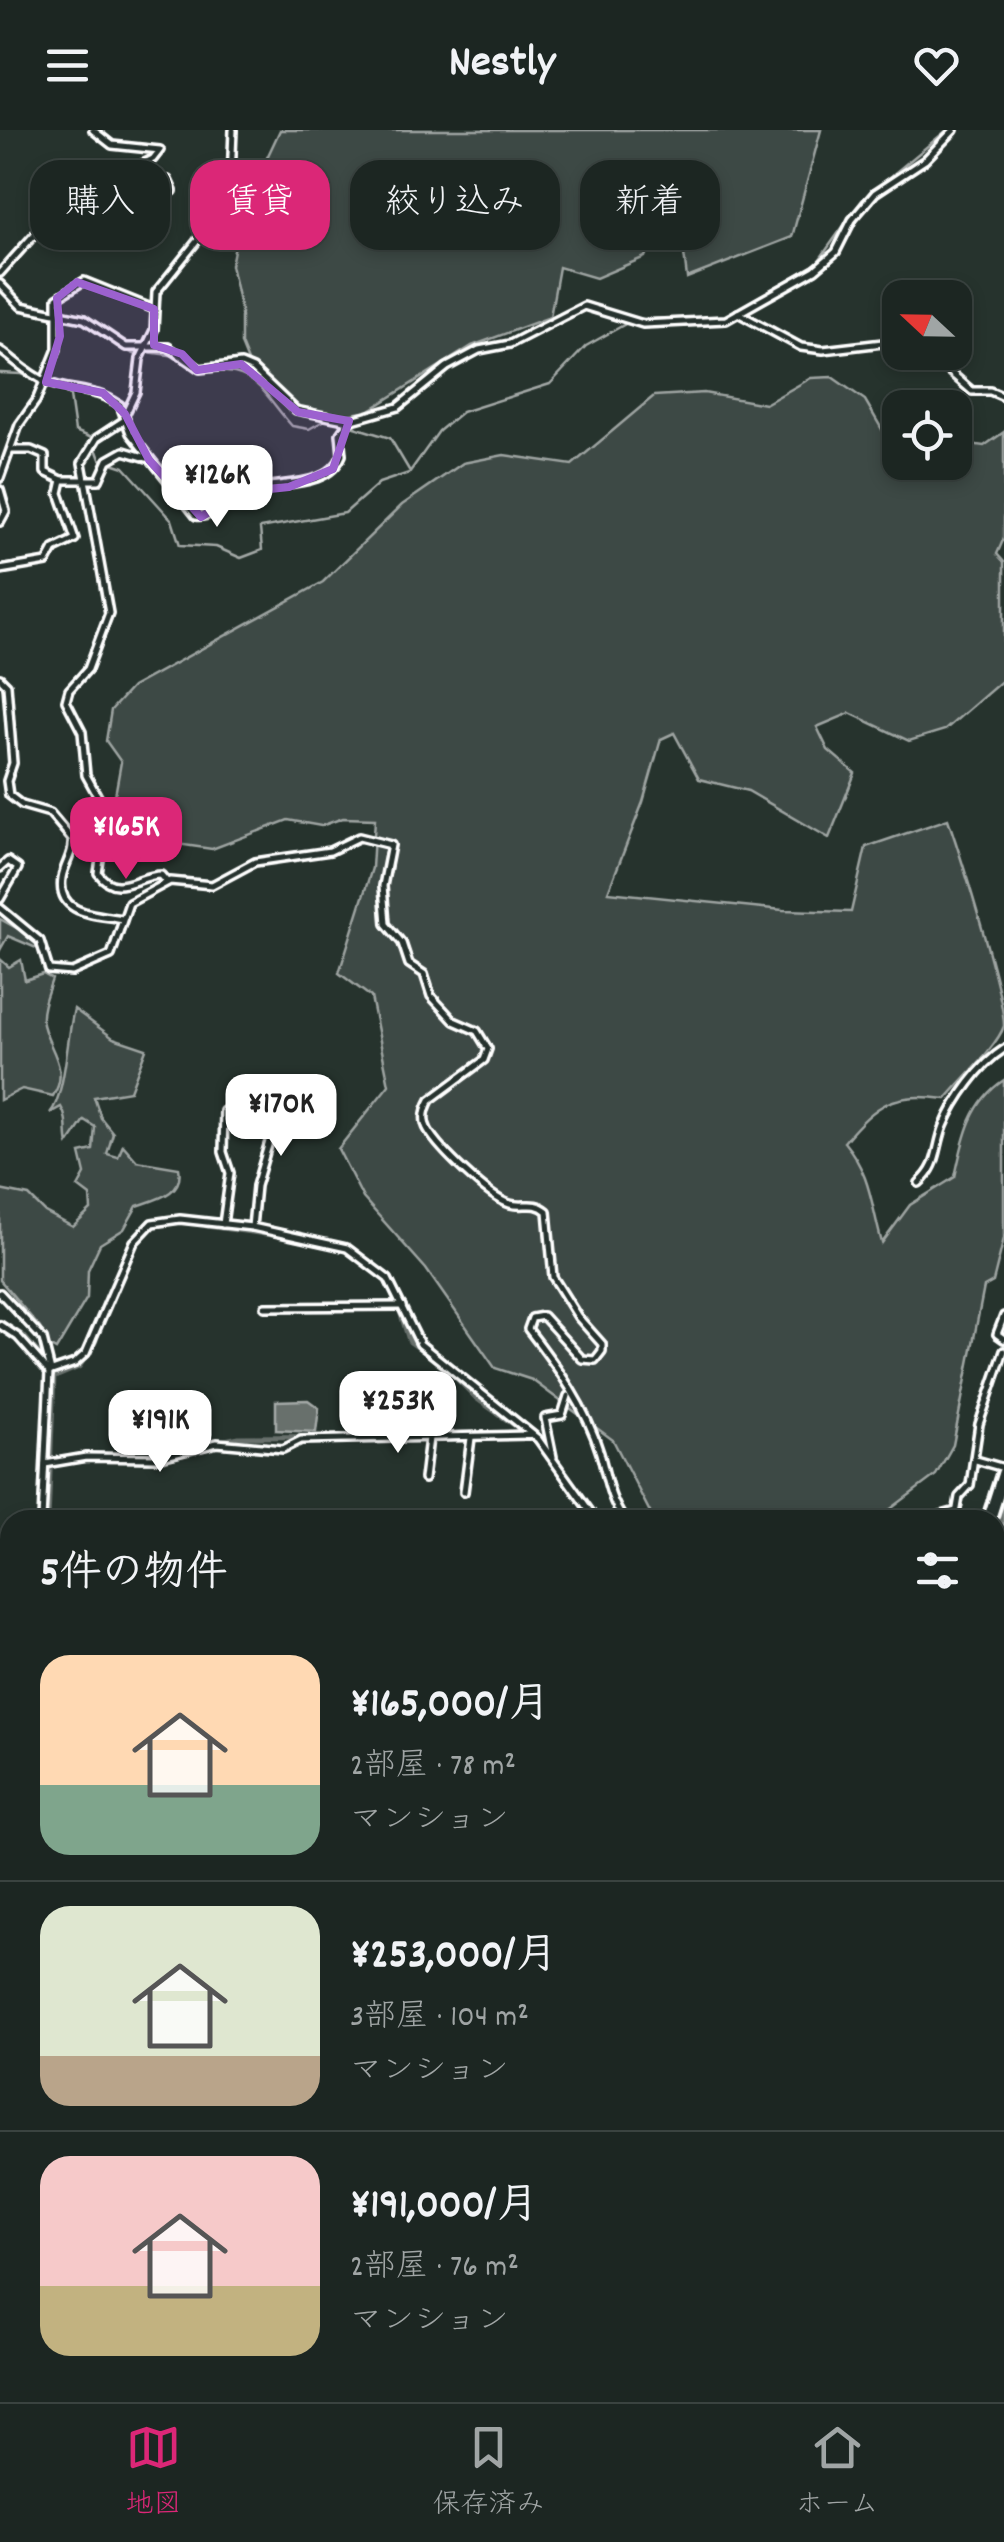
<!DOCTYPE html>
<html lang="ja">
<meta charset="utf-8">
<style>
:root{--surface:#1c2622;--page:#252e2a;--text:#f1f3f6;--muted:#a0a5a5;--line:#3a4340;--accent:#db2777}
body{margin:0;font-family:Dekko,"Klee One",sans-serif;background:var(--page);color:var(--text);height:100vh;display:flex;flex-direction:column;font-size:38px;white-space:nowrap}
*{box-sizing:border-box;margin:0}
p{font-size:32px;color:var(--muted)}
.icon{flex:none;width:55px;height:55px;fill:none;stroke:currentColor;stroke-width:2;stroke-linecap:round;stroke-linejoin:round}
.map{position:relative;flex:1;overflow:hidden}
.panel{position:absolute;left:0px;top:1380px;width:1005px;height:892px;display:flex;flex-direction:column;background:var(--surface);border-radius:30px 30px 0 0;box-shadow:0 5px 15px #0003,0 0 0 2px var(--line)}
.panel>*{flex:none}
.hud{position:absolute;left:30px;top:30px;width:945px;height:90px;display:flex;gap:20px}
.needle{width:65px;rotate:292deg}
.fabs{position:absolute;left:882px;top:150px;display:grid;gap:20px}
.fabs a{display:grid;place-items:center;width:90px;height:90px;border-radius:20px;background:var(--surface);box-shadow:0 5px 15px #0003,0 0 0 2px var(--line);font-size:50px}
.price{position:absolute;translate:-50% -85px;padding:0 22px;border-radius:20px;background:#fff;color:#222;font-size:32px;line-height:65px;filter:drop-shadow(0 2px 5px #0008)}
.price::after{content:'';position:absolute;left:50%;top:60px;width:30px;height:22px;margin-left:-15px;background:inherit;clip-path:polygon(0 0,100% 0,50% 100%)}
.price.on{background:var(--accent);color:#fff}
ul{padding:0;list-style:none}
li{display:flex;align-items:center;gap:30px;height:250px;padding:0 40px}
li+li{border-top:2px solid var(--line)}
li span{display:grid;place-items:center;flex:none;width:280px;height:200px;border-radius:30px;color:#555}
li>.icon{margin-inline-start:auto}
span .icon{width:120px;height:120px;fill:#fffc;stroke-width:1}
li b{font-size:42px}
h2{display:flex;justify-content:space-between;align-items:center;height:120px;padding:0 40px;font-size:42px}
.pill{padding:0 35px;border-radius:30px;background:var(--surface);box-shadow:0 5px 15px #0003,0 0 0 2px var(--line);font-size:35px;line-height:90px}
.pill.on{background:var(--accent);color:#fff}
header{display:flex;justify-content:space-between;align-items:center;height:130px;padding:0 40px;background:var(--surface);font-size:45px;font-weight:700}
.dock{display:flex;justify-content:space-around;align-items:center;height:140px;border-top:2px solid var(--line);background:var(--surface);font-size:28px;color:var(--muted)}
.dock a{display:grid;justify-items:center;gap:5px}
.dock .on{color:var(--accent)}
.map>svg:first-child{display:block}
.green{fill:#3e4944;stroke:#9ea4a2;stroke-width:2.5}
.water{fill:#67706c;stroke:#a4a9a7;stroke-width:2.5}
.lines{fill:none;stroke-linecap:round;stroke-linejoin:round}
.stream{stroke:#a4a9a7;stroke-width:2.5}
.canal{stroke:#67706c;stroke-width:5}
.river{stroke:#67706c;stroke-width:9}
.minor-casing{stroke:#fff;stroke-width:12}
.trunk-casing{stroke:#fff;stroke-width:19}
.minor{stroke:#26332d;stroke-width:5}
.trunk{stroke:#26332d;stroke-width:11}
.marked{fill:#9c61cf;fill-opacity:0.2;stroke:#9c61cf;stroke-width:8;stroke-linejoin:round}
</style>
<header><svg class="icon" aria-label="menu" viewBox="0 0 24 24"><path d="M4 6h16M4 12h16M4 18h16"/></svg>Nestly<svg class="icon" aria-label="heart" viewBox="0 0 24 24"><path d="M12 20l-8-8c-3-5 5-10 8-4 3-6 11-1 8 4z"/></svg></header>
<div class="map">
<svg width="1004" height="2272" viewBox="0 0 1004 2272">
<rect width="100%" height="100%" fill="#26332d"/>
<filter id="ink" filterUnits="userSpaceOnUse"><feTurbulence type="fractalNoise" baseFrequency=".01" numOctaves="2"/><feDisplacementMap in="SourceGraphic" scale="20" xChannelSelector="R" yChannelSelector="G"/><feConvolveMatrix kernelMatrix="1 2 1 2 8 2 1 2 1" color-interpolation-filters="sRGB"/></filter>
<g filter="url(#ink)">
<!-- green -->
<g class="green">
<polygon points="280,0 821,0 792,107 687,148 681,99 655,101 645,127 596,148 559,137 550,187 472,216 368,281 326,289 289,280 252,241 241,214 241,181 231,135 242,81"/>
<path d="M832 247 865 270 883 301 900 304V332H955V312L984 316 1004 302V408L997 424 1004 432V549L945 600 909 611 850 583 817 597 828 620 855 643 829 708 748 661 699 649 674 603 661 609 643 672 608 762 783 780 851 782 866 717 948 689C961 727 1004 863 1004 896 998 915 960 952 946 969 894 962 878 972 844 1012 871 1044 871 1075 882 1113L910 1075 955 1047C963 1009 970 972 1004 950V1108L993 1152 984 1157 953 1315 936 1345 888 1381 870 1390H654L613 1310 532 1250 495 1238 426 1139 363 1068 338 1019 389 955 371 867 339 843 372 738 375 689 343 688 321 696 288 690 212 719 170 713 137 722 115 709 114 671 121 632 106 611 111 580 132 557 323 452 402 375 463 333 504 325 572 335 654 266 704 263 765 274 811 248Z"/>
<polygon points="0,789 38,810 41,820 8,806 0,820"/>
<path d="M0 829 9 837 21 830 25 850 43 844 52 849C48 862 41 876 42 889 45 916 72 937 53 966L22 959 0 970Z"/>
<path d="M74 879 113 908 146 919 130 961 94 967 101 988 113 1003 107 1024 118 1027 123 1015 137 1031 179 1038C184 1064 157 1069 137 1076L124 1099 100 1114 88 1140 87 1168 56 1220 47 1215 40 1198 0 1150V1060L29 1066 45 1082 73 1097 91 1080 90 1066 78 1057 85 1044 80 1023 93 1020 95 997 84 990 68 1014C65 1004 69 989 61 977L50 983C65 967 67 906 74 879Z"/>
</g>
<!-- water -->
<g class="water">
<polygon points="308,1270 319,1278 316,1302 276,1300 276,1271"/>
<polygon points="1004,1359 1004,1507 995,1518 994,1390"/>
<polygon points="10,1642 10,1800 6,1800 0,1842 0,1643"/>
<polygon points="0,1955 10,1967 4,2125 10,2157 10,2262 77,2263 83,2272 0,2272"/>
<polygon points="1004,2071 1004,2272 828,2272 836,2263 995,2262 995,2081"/>
</g>
<g class="lines">
<!-- stream -->
<g class="stream">
<polyline points="636,189 723,187 817,133 862,70 947,0"/>
<polyline points="116,216 139,226"/>
<polyline points="147,222 177,226"/>
<path d="M188 233 200 243C256 235 260 260 292 296L309 299 327 289"/>
<polyline points="0,243 22,244 41,253"/>
<polyline points="58,258 70,266 75,301 92,308 100,329 124,337 172,390 180,415 216,417 241,428 262,420 260,398 345,383 379,353 409,343 439,301 462,282 550,254 586,216 629,192"/>
<polyline points="348,295 390,308 409,340"/>
</g>
<!-- canal -->
<g class="canal">
<polyline points="196,1316 239,1307 384,1306"/>
<polyline points="83,1325 112,1325"/>
</g>
<!-- river -->
<g class="river">
<polyline points="207,1094 266,1102"/>
<polyline points="401,1178 411,1210 432,1225"/>
<polyline points="0,1193 22,1207 39,1227"/>
<polyline points="452,1241 478,1267 519,1296"/>
<polyline points="46,1390 52,1246 78,1235 94,1210"/>
</g>
<defs>
<g id="minor">
<polyline points="0,143 51,86 83,83 99,104 125,106 148,72 173,61 168,50 117,58 116,47 153,29 160,20 112,15 93,0"/>
<polyline points="0,154 21,176 84,189 126,217 168,217 200,239 241,234 253,239 296,280 349,291 398,277 447,237 479,220 510,214 584,176 643,194 726,190 815,140 836,122 852,90 875,63 925,30 954,0"/>
<polyline points="738,183 801,217 823,220 900,211"/>
<path d="M0 220C16 231 28 244 46 252 72 262 96 258 120 275L130 303 196 386C217 388 226 369 244 362 273 349 327 362 342 325L340 304 349 291"/>
<polyline points="927,222 972,261 990,261 1004,267"/>
<polyline points="125,285 136,262 140,229 154,200 156,162 197,111 231,49 233,0"/>
<path d="M126 289 97 308 82 333 109 483 88 539 69 560 66 571 82 602 86 645 107 683 98 743C117 769 137 745 161 745L167 752"/>
<polyline points="11,320 31,320 45,326 45,342 62,350 99,350 108,330 124,321 147,328"/>
<polyline points="0,348 19,295 36,271 57,219 57,168 84,151 154,179"/>
<polyline points="0,360 6,381 0,392"/>
<polyline points="0,440 47,432 54,419 75,409 59,363 62,350"/>
<path d="M0 548 7 555 13 633 7 651 9 665 22 675 50 683 72 709C74 724 64 734 62 748 56 786 98 784 122 789"/>
<polyline points="0,738 8,731 18,738 0,769"/>
<path d="M0 778 40 811 49 840 72 842 111 825 129 773 170 751 212 755 255 732 330 721 359 707 391 715 383 756 386 794 402 813 409 834 424 844 431 866 454 891 477 901 488 919 484 930 430 970C425 979 422 990 428 1000 439 1019 489 1068 510 1074 524 1078 534 1070 547 1081L553 1147 578 1187 602 1214V1221L595 1230 582 1229 543 1186 532 1188 528 1199C557 1236 586 1277 600 1323 607 1348 609 1368 624 1390"/>
<path d="M919 1053C939 1036 935 1019 944 996 955 969 980 934 1004 919"/>
<polyline points="223,1094 230,1043 223,1022 224,981"/>
<polyline points="252,1097 256,1056 271,1005 266,986 273,956"/>
<polyline points="0,1163 43,1209 51,1241"/>
<polyline points="265,1177 402,1176"/>
<polyline points="1004,1186 997,1204 1004,1209"/>
<polyline points="0,1195 18,1207 49,1242 42,1390"/>
<polyline points="49,1242 75,1233 86,1223 134,1112 152,1093 180,1089 252,1097 347,1118 388,1149 420,1214 538,1309 596,1390"/>
<polyline points="553,1327 545,1288 562,1285 568,1266"/>
<polyline points="976,1330 1004,1338"/>
<polyline points="45,1334 86,1327 157,1328 217,1313 283,1319 301,1310 529,1305"/>
<polyline points="424,1349 429,1308"/>
<polyline points="464,1362 471,1308"/>
<polyline points="502,1390 503,1384 574,1390"/>
<polyline points="924,1390 956,1381"/>
<polyline points="955,1390 959,1367 970,1355 979,1294 1004,1221"/>
<polyline points="995,1527 1004,1517"/>
<polyline points="995,1669 1004,1658"/>
<polyline points="995,1905 1004,1917"/>
<polyline points="995,1993 1004,1988"/>
<polyline points="995,2055 1004,2045"/>
<polyline points="90,2262 96,2272"/>
<polyline points="144,2262 159,2272"/>
<polyline points="446,2262 449,2272"/>
<polyline points="656,2272 727,2262"/>
<polyline points="768,2272 779,2262"/>
</g>
<g id="trunk">
<polyline points="989,1390 1004,1343"/>
<polyline points="0,1637 10,1635"/>
</g>
</defs>
<!-- minor casing -->
<use href="#minor" class="minor-casing"/>
<!-- trunk casing -->
<use href="#trunk" class="trunk-casing"/>
<!-- minor -->
<use href="#minor" class="minor"/>
<!-- trunk -->
<use href="#trunk" class="trunk"/>
</g>
</g>
<!-- marked area -->
<path class="marked" d="M77 152 154 179V215L182 224 197 240 241 234 298 282 349 291 333 339 289 357 241 362 201 387 149 330 125 284 103 263 46 252 60 206 57 168Z"/>
</svg>
<div class="fabs">
<a><svg class="needle" viewBox="-14 -14 28 28"><path d="M0-13l5 13h-10z" fill="#e53935"/><path d="M0 13l5-13h-10z" fill="#a0a5a5"/></svg></a>
<a><svg class="icon" aria-label="locate" viewBox="0 0 24 24"><circle cx="12" cy="12" r="6"/><path d="M12 2v4M12 18v4M2 12h4M18 12h4"/></svg></a>
</div>
<b class="price" style="left:217px;top:400px">¥126K</b>
<b class="price on" style="left:126px;top:752px">¥165K</b>
<b class="price" style="left:281px;top:1029px">¥170K</b>
<b class="price" style="left:398px;top:1326px">¥253K</b>
<b class="price" style="left:160px;top:1345px">¥191K</b>
<div class="hud">
<a class="pill">購入</a>
<a class="pill on">賃貸</a>
<a class="pill">絞り込み</a>
<a class="pill">新着</a>
</div>
<section class="panel">
<h2>5件の物件<svg class="icon" aria-label="filters" viewBox="0 0 24 24"><path d="M4 7h16M4 17h16"/><circle cx="9" cy="7" r="2"/><circle cx="15" cy="17" r="2"/></svg></h2>
<ul>
<li><span style="background:linear-gradient(#ffd9b3 65%,#7fa58c 0)"><svg class="icon" aria-label="home" viewBox="0 0 24 24"><path d="M3 11l9-7 9 7M6 9v11h12V9"/></svg></span><div><b>¥165,000/月</b><p>2部屋 · 78 m²</p><p>マンション</p></div></li>
<li><span style="background:linear-gradient(#dfe7d0 75%,#b9a48a 0)"><svg class="icon" aria-label="home" viewBox="0 0 24 24"><path d="M3 11l9-7 9 7M6 9v11h12V9"/></svg></span><div><b>¥253,000/月</b><p>3部屋 · 104 m²</p><p>マンション</p></div></li>
<li><span style="background:linear-gradient(#f6c9c9 65%,#c2b280 0)"><svg class="icon" aria-label="home" viewBox="0 0 24 24"><path d="M3 11l9-7 9 7M6 9v11h12V9"/></svg></span><div><b>¥191,000/月</b><p>2部屋 · 76 m²</p><p>マンション</p></div></li>
</ul>
</section>
</div>
<nav class="dock">
<a class="on"><svg class="icon" aria-label="map" viewBox="0 0 24 24"><path d="M3 6l6-2 6 2 6-2v14l-6 2-6-2-6 2zM9 4v14M15 6v14"/></svg>地図</a>
<a><svg class="icon" aria-label="saved" viewBox="0 0 24 24"><path d="M7 4h10v16l-5-4-5 4z"/></svg>保存済み</a>
<a><svg class="icon" aria-label="home" viewBox="0 0 24 24"><path d="M3 11l9-7 9 7M6 9v11h12V9"/></svg>ホーム</a>
</nav>
